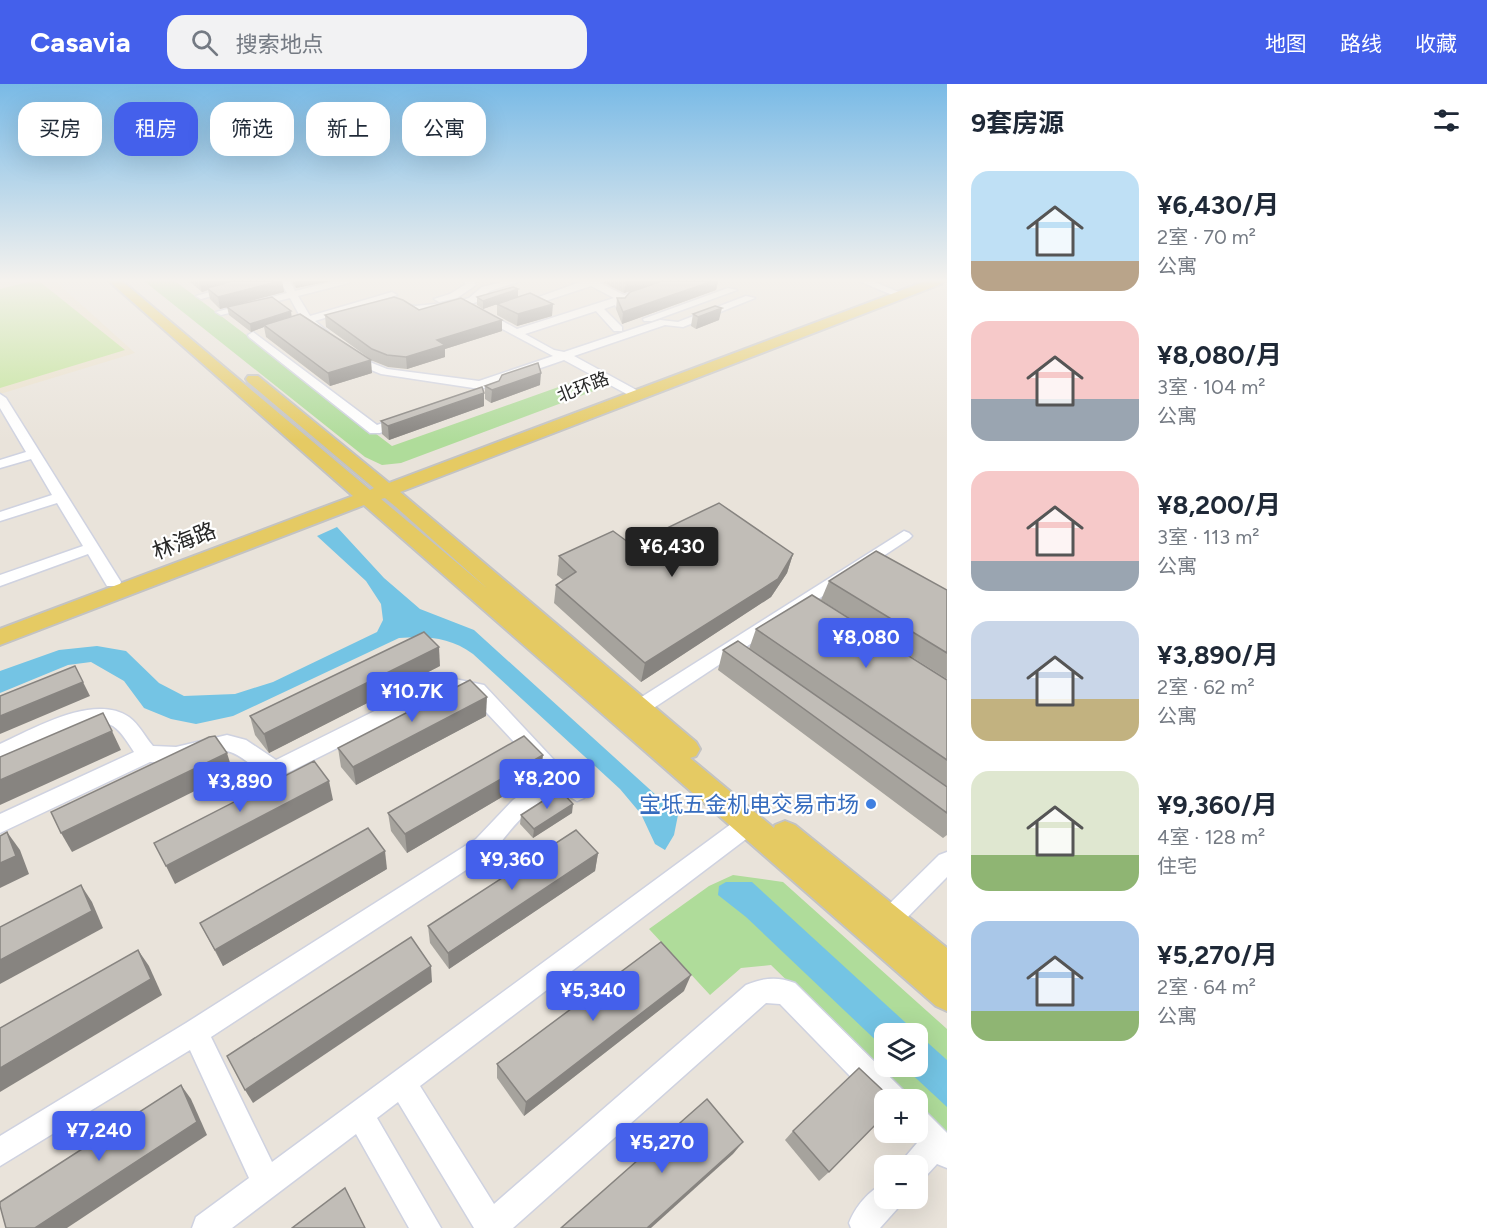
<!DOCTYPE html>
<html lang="zh">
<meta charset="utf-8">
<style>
:root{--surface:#fff;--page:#f2f2f3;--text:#1f2937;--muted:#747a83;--accent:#4460eb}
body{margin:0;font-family:Figtree,"Noto Sans SC",sans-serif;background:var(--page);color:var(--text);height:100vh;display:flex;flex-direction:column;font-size:22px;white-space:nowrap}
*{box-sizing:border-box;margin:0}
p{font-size:20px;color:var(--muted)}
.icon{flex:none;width:33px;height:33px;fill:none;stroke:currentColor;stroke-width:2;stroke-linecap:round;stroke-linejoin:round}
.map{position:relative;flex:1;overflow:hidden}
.drawer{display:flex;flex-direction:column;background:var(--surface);width:540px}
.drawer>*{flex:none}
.guide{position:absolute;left:18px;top:18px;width:570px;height:54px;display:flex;gap:12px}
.fabs{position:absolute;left:874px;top:939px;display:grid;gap:12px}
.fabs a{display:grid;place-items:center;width:54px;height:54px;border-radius:12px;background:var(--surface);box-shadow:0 6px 24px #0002;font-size:30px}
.price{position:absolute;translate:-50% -51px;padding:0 14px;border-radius:6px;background:var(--accent);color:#fff;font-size:20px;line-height:39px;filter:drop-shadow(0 2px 3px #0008)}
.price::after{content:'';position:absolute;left:50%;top:36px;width:18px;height:14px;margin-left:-9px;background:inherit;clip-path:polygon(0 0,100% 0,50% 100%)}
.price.current{background:#222;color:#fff}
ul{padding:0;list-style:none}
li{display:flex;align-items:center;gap:18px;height:150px;padding:0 24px}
li span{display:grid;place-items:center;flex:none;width:168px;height:120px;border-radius:18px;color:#555}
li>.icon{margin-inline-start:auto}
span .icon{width:72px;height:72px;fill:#fffc;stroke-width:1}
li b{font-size:26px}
h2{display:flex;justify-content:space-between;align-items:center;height:72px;padding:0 24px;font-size:26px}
.pill{padding:0 21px;border-radius:18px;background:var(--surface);box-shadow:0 6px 24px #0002;font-size:21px;line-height:54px}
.pill.current{background:var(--accent);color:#fff}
header{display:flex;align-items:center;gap:36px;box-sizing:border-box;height:84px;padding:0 30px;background:var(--accent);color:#fff}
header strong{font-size:28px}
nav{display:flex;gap:33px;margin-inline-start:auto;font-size:21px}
.search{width:420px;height:54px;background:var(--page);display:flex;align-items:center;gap:15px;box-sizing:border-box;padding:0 21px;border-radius:18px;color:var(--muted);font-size:22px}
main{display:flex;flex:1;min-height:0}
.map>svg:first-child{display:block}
.education{fill:#eae0ca}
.green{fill:#afdc9a;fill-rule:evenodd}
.pitch{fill:#c0e396}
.water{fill:#74c4e4}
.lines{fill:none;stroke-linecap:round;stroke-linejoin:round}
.minor-casing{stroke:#cfd2e0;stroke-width:3}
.major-casing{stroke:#c3c3c3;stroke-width:4}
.minor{fill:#fff;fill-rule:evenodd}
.major{fill:#e5ca63;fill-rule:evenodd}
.wall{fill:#a6a39d}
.shaded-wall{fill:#878480}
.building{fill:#c1bdb7;stroke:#878480;stroke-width:1.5}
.shop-dot{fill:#3f7fe0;stroke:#fff;stroke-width:2}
.labels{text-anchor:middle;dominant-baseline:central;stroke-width:4.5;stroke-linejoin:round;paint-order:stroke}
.far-street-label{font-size:18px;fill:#272727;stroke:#fff}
.street-label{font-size:22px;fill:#272727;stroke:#fff}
.shop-label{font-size:22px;fill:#366cbe;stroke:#fff;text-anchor:end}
</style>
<header>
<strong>Casavia</strong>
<div class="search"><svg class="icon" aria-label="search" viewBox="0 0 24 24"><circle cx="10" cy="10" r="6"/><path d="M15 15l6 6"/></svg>搜索地点</div>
<nav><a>地图</a><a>路线</a><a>收藏</a></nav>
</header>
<main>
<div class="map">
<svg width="947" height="1144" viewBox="0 0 947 1144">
<rect width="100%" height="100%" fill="#e9e3da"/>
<!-- education -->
<polygon class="education" points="0,197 55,197 135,269 0,310"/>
<!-- green -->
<g class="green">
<polygon points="144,197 175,197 392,362 581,295 599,305 401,379 382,381 365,373"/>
<path d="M733 791 783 798 947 945V1052L918 1024V1016L909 1015 771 881 741 884 710 911 649 845 709 802ZM885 950H918V982H885Z"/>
</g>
<!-- pitch -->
<polygon class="pitch" points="32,197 39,197 125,266 0,304 0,205"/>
<!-- water -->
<g class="water">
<path d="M337 443 384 494 420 525 474 546 678 731 674 751 665 766 655 760 641 730 620 705 473 570C450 553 427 552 399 554L233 632 196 640 171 635 144 624 124 597 91 578 68 581 0 609V587L59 566 97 562 126 567 159 599 184 612 235 610 273 598 377 548 383 536 381 520 366 497 317 452Z"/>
<polygon points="726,798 752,798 918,950 885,950 885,965 746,833 718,811 719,802"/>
<polygon points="918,950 947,976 947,1023 904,983 918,982"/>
</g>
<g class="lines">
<defs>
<g id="minor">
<polygon points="250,197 266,197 201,215 196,212"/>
<polygon points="280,197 290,197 295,207 335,197 351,197 349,199 298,212 310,232 392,208 397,211 315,237 328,248 323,251 305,240 295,240 295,236 301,234 290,214 221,231 216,228 287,209"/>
<polygon points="464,197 474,197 476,201 457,214 439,218 434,215 450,210 466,200"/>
<polygon points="506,197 521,197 490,207 477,218 456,224 415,228 391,221 396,218 415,222 455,218 469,214 482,203"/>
<polygon points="583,197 603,197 600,199 624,211 670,197 684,197 627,217 624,223 616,223 615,221 604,225 622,243 622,247 614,247 596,227 525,250 554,266 564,268 660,236 678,238 746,212 755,214 683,243 665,241 574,272 640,308 640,314 636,315 564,276 480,305 381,290 364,283 347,270 349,268 357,268 372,279 387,285 479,297 553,272 476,231 476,227 484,227 517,245 614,214 591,202 536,220 529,218 520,221 515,218 529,212 536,214"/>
<polygon points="859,197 872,197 906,211 897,213"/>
<polygon points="728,204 737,206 652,237 644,237 643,235"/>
<polygon points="253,248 377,341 403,332 409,336 380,349 370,349 249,253 248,251"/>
<polygon points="0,310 6,314 121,498 119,502 107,502 88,470 0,502 0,491 83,462 57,419 0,437 0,428 52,411 31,375 0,384 0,376 26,368 0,324"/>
<polygon points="904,447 909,449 912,452 909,455 646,629 639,631 632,629 629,624 632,619"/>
<path d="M450 594 484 601 568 691 584 702 587 708 584 714 577 717 562 708C533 714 510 747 492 769L211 953 272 1078 742 732 750 730 758 732 761 739 758 746 420 1002 494 1120 746 901C763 894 777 892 795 899L903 1006 907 1016H885V1027L883 1026 780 920 766 919 513 1144H474L398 1018 377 1034 441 1144H409L356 1050 232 1144H192L196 1133 249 1094 190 966 0 1082V1052L186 939 476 755 513 716 547 693 471 612 450 608 285 690C258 696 250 673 227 667L176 679 150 678 0 749V730L134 668C128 659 122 648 113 642 86 626 27 668 0 677V660C33 645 94 609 129 633 139 640 145 653 153 662L176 663 227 651 246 656 276 676 431 599Z"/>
<polygon points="947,768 947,793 897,844 889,847 881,844 877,836 881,828 939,771"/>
<polygon points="918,1026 928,1030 947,1049 947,1084 937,1080 926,1092 918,1096 918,1082 902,1082 906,1072 917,1059 907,1048 918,1048"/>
<path d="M885 1099V1114H901L897 1125 880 1144H851L849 1139C855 1123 869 1106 885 1099Z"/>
</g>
<path id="major" d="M109 197H122L370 406 374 404 248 298 246 295 248 292H258L389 399 926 197H943L941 200 400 408 696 658 700 665 696 672 690 674 774 744 775 741 785 737 795 741 947 864V927L936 922 364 421 0 561V545L353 412ZM385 414 396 423 488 505 381 415Z"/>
</defs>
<!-- minor casing -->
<use href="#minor" class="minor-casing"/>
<!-- major casing -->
<use href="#major" class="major-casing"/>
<!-- minor -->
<use href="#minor" class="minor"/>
<!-- major -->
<use href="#major" class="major"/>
</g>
<!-- wall -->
<g class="wall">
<polygon points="189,197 282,197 284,208 220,225 210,215 208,206 202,208"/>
<polygon points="291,197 330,197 296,204"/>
<polygon points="604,197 718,197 716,206 622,240 616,225 617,214 625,214 653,200 624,209 604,199"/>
<polygon points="518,205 518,213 552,232 517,242 497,231 497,220 483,225 477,221 477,213"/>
<polygon points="227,223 292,233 372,289 330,302 266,253 264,243 251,248 229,231"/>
<polygon points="419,226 502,236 502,247 445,265 445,273 407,285 388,283 373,277 326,243 325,231"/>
<polygon points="693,230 719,236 696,245 691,242"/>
<polygon points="540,301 491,319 485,315 485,302"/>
<polygon points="484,309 484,322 389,356 382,350 381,337"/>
<polygon points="632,461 793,470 787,489 771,513 641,598 554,519 556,501 563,496 557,491 559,472"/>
<polygon points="829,497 947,506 947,595 821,516"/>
<polygon points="756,545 947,596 947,751 943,754 718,586 723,566 749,565"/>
<polygon points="440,582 269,669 255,651 250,632"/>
<polygon points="486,632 356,701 341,683 338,664"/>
<polygon points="541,690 407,769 391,747 388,729"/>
<polygon points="572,729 533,754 520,740 521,731"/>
<polygon points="598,769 595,787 449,885 430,859 428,842"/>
<polygon points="387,785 223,882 200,839"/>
<polygon points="684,907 524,1032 497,994 497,980"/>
<polygon points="793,1047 829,1088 819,1097 785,1056"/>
</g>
<!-- shaded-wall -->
<g class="shaded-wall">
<polygon points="199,197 242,197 207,204 208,206 202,208"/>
<polygon points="282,197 284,208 220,225 218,213"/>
<polygon points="295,197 330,197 296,204"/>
<polygon points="628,197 663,197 624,209 626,198"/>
<polygon points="713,197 718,197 716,206 622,240 623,228"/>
<polygon points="518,205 518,213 483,225 483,217"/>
<polygon points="553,220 552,232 517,242 518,230"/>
<polygon points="722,224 719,236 696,245 698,233"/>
<polygon points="291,227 292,235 264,241 264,243 251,248 250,240"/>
<polygon points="502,236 502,247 445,265 445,273 407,285 406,273 437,256"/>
<polygon points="371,276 372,289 330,302 328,289"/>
<polygon points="541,289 540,301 491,319 492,306"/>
<polygon points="484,309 484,322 389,356 388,342"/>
<polygon points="793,470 787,489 771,513 641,598 645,579"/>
<polygon points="439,563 440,582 269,669 264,650"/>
<polygon points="83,598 90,612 0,650 0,632"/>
<polygon points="487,613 486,632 356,701 353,683"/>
<polygon points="112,647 121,666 0,721 0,696"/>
<polygon points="227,669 233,688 72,768 61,749"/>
<polygon points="543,671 541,690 407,769 405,750"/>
<polygon points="329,697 333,716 175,800 166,782"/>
<polygon points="573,720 572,729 533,754 534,745"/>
<polygon points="7,748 20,766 29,790 0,804 0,779"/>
<polygon points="385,767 387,785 223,882 215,866"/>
<polygon points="598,769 595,787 449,885 448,869"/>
<polygon points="81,801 92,818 103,844 0,900 0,876"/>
<polygon points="138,866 149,882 162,911 0,1008 0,984"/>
<polygon points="431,882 432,898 253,1019 245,1006"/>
<polygon points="691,891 684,907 524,1032 526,1018"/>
<polygon points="181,1001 191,1015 207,1051 67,1144 35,1144"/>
<polygon points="743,1058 733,1070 651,1144 647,1144"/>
</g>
<!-- building -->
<g class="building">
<polygon points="233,197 280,197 218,213 207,204"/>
<polygon points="662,197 713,197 623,228 617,214 625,214 630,208"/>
<polygon points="513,203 518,205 483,217 477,213"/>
<polygon points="530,209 553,220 518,230 497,220"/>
<polygon points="272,213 291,227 250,240 227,223"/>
<polygon points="394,213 403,216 419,226 461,214 502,236 437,256 445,261 406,273 387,271 372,265 325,231"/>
<polygon points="715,222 722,224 698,233 693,230"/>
<polygon points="300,230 371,276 328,289 264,241"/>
<polygon points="538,279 541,289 492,306 485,302 499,297 502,291"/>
<polygon points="482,303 484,309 388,342 381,337"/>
<polygon points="719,419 793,470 778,495 645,579 556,501 576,488 559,472 613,447 632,461"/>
<polygon points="876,467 947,506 947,569 829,497"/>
<polygon points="812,511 947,596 947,676 756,545"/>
<polygon points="424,548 439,563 264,650 250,632"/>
<polygon points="738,557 947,703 947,729 723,566"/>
<polygon points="75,582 83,598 0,632 0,612"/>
<polygon points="470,596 487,613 353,683 338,664"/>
<polygon points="103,629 112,647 0,696 0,673"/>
<polygon points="215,652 227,669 61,749 51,728 209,653"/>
<polygon points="524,652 543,671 405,750 388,729"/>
<polygon points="314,677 329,697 166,782 154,759"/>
<polygon points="560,706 573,720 534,745 521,731"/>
<polygon points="368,744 385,767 215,866 200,839"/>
<polygon points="576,746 598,769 448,869 428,842"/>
<polygon points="7,748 16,772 0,779 0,752"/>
<polygon points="81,801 92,827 0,876 0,843"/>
<polygon points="411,853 431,882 245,1006 227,972"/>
<polygon points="661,858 691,891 526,1018 497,980"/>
<polygon points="138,866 151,895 0,984 0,944"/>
<polygon points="859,984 893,1016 885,1016 885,1031 829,1088 793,1047"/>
<polygon points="181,1001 197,1038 35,1144 6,1144 0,1122 0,1118"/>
<polygon points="707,1015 743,1058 647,1144 561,1144"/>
<polygon points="345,1104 365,1144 292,1144"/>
</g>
<!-- sky -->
<linearGradient id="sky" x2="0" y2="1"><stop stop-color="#79bae6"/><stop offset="0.55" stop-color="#f5f2ee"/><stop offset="1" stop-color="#f5f2ee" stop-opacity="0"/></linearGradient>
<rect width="947" height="357" fill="url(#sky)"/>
<!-- markers -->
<circle class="shop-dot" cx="871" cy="720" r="6"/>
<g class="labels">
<!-- far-street labels -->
<g class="far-street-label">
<text transform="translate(583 303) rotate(-21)">北环路</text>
</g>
<!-- street labels -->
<g class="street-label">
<text transform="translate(184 457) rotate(-21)">林海路</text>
</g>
<!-- shop labels -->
<g class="shop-label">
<text x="859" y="720">宝坻五金机电交易市场</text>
</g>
</g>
</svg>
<div class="fabs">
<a><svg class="icon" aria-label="layers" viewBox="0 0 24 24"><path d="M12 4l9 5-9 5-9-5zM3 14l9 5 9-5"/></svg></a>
<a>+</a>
<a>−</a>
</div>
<b class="price current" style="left:672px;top:494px">¥6,430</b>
<b class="price" style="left:866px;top:585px">¥8,080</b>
<b class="price" style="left:412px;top:639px">¥10.7K</b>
<b class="price" style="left:547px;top:726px">¥8,200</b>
<b class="price" style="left:240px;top:729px">¥3,890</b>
<b class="price" style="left:512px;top:807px">¥9,360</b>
<b class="price" style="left:593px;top:938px">¥5,340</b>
<b class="price" style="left:99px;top:1078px">¥7,240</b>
<b class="price" style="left:662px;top:1090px">¥5,270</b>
<div class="guide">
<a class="pill">买房</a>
<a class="pill current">租房</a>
<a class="pill">筛选</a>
<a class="pill">新上</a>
<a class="pill">公寓</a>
</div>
</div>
<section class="drawer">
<h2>9套房源<svg class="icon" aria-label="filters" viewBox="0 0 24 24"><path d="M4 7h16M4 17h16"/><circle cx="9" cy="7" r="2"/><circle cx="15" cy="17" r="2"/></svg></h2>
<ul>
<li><span style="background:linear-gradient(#bfe0f5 75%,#b9a48a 0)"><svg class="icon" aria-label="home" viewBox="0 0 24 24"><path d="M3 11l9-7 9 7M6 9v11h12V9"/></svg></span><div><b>¥6,430/月</b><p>2室 · 70 m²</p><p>公寓</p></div></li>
<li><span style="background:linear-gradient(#f6c9c9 65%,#9aa5b1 0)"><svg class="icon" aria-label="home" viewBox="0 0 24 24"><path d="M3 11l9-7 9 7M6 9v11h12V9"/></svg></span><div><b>¥8,080/月</b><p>3室 · 104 m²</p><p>公寓</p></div></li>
<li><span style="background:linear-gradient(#f6c9c9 75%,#9aa5b1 0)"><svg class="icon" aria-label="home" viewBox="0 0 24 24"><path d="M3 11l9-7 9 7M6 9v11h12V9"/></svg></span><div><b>¥8,200/月</b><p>3室 · 113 m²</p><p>公寓</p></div></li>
<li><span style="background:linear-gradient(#c9d6e8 65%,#c2b280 0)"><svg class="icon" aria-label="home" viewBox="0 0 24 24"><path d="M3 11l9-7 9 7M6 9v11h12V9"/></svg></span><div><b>¥3,890/月</b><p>2室 · 62 m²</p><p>公寓</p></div></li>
<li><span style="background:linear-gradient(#dfe7d0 70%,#8fb573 0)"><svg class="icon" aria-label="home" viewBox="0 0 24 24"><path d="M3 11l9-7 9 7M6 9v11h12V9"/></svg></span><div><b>¥9,360/月</b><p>4室 · 128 m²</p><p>住宅</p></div></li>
<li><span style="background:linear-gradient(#a9c7e8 75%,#8fb573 0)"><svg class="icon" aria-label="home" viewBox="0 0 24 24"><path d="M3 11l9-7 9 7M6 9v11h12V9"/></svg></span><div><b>¥5,270/月</b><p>2室 · 64 m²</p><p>公寓</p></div></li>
</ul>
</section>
</main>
